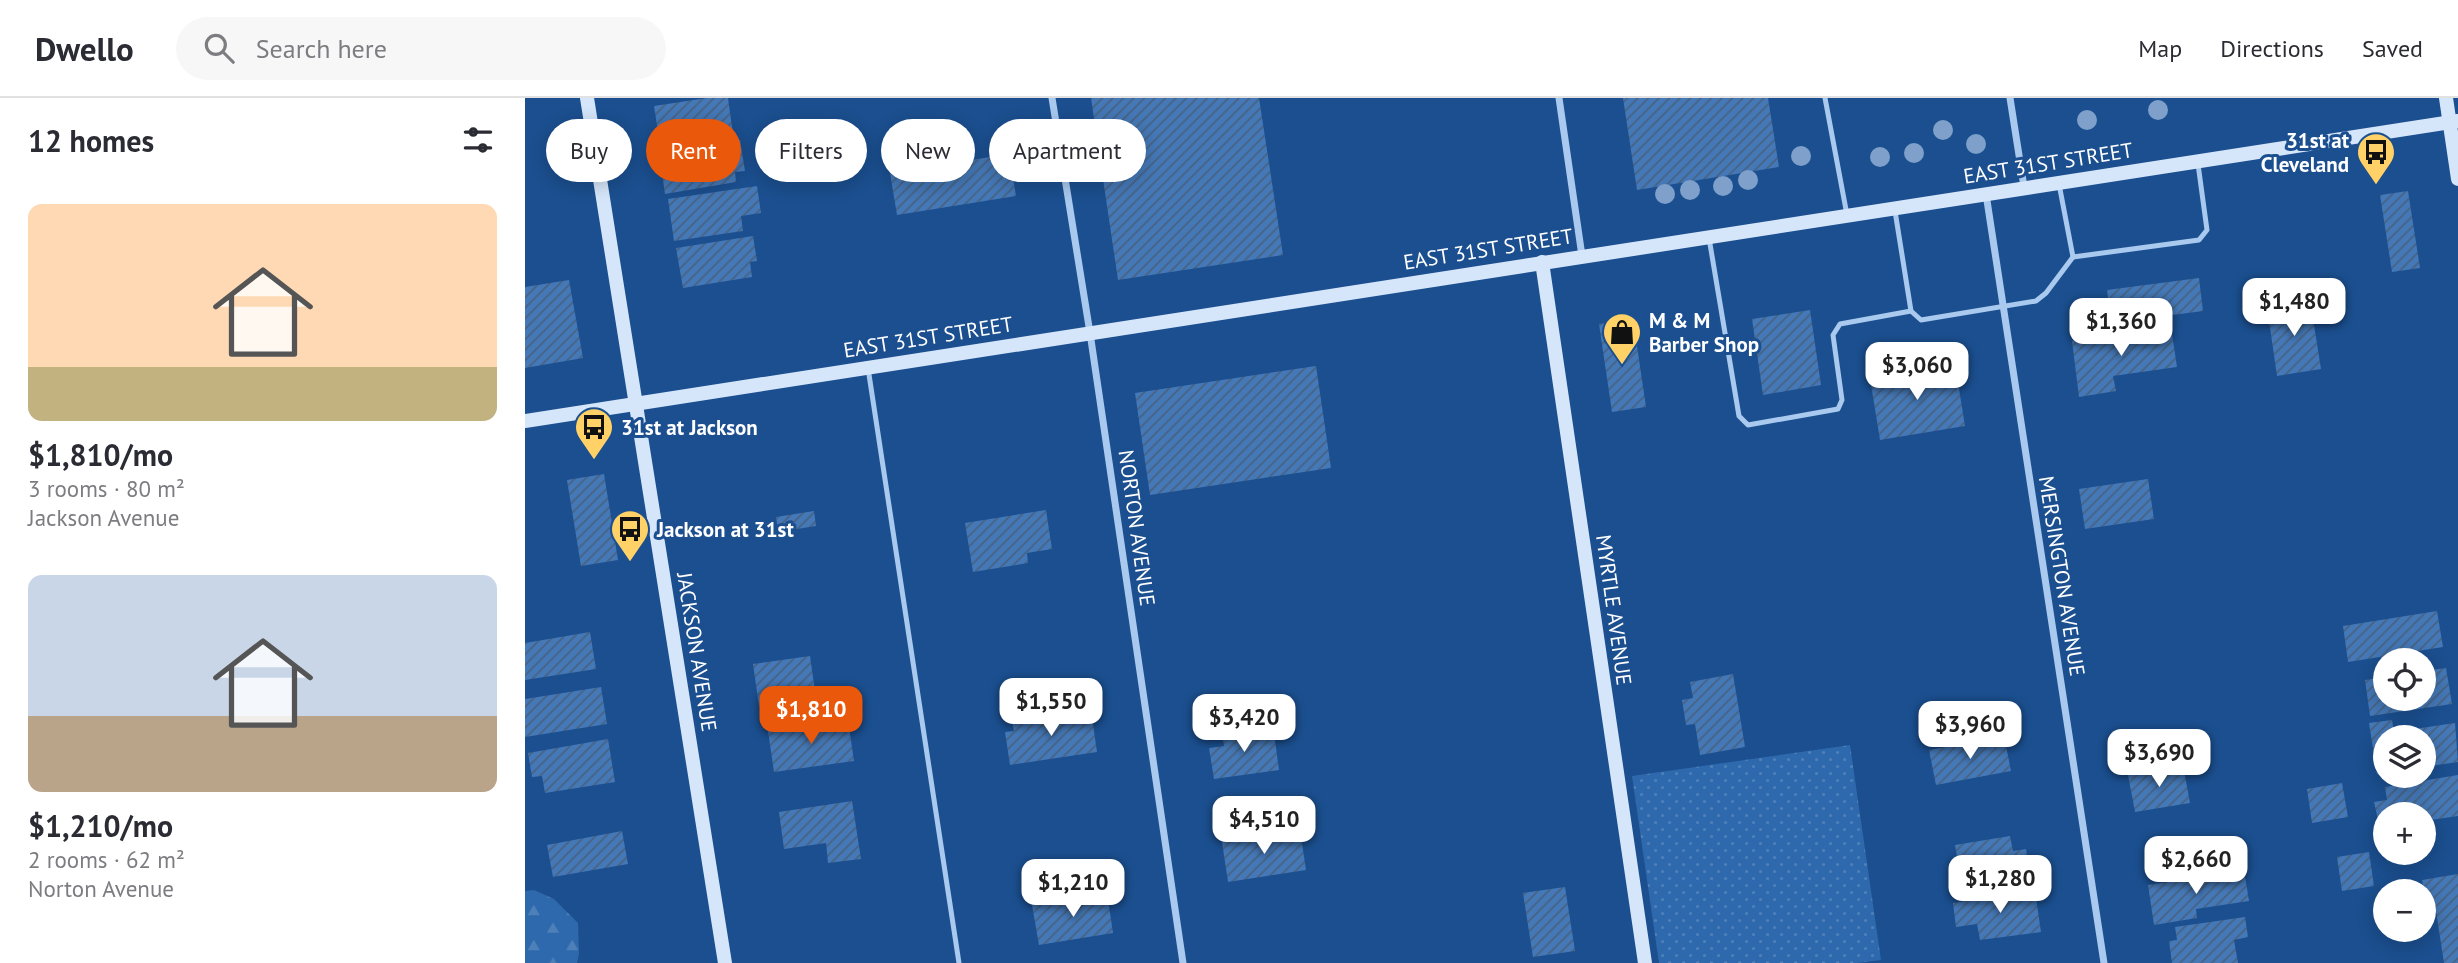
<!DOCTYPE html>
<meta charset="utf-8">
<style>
:root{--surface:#fff;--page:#f7f7f7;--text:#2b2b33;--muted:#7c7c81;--line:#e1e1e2;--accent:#ea580c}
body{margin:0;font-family:"PT Sans",sans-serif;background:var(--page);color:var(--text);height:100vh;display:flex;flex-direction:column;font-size:26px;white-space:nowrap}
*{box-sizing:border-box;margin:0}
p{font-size:23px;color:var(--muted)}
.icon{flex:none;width:38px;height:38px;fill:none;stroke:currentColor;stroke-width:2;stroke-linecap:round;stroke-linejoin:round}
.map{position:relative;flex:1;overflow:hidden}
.drawer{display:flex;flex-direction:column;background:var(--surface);width:525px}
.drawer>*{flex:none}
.banner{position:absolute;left:21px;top:21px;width:665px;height:63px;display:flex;gap:14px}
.controls{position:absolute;left:1848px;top:550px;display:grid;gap:14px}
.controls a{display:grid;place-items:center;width:63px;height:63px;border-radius:50%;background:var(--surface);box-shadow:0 4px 18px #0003;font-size:35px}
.price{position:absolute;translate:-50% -60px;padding:0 16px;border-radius:14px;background:#fff;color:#222;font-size:23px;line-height:46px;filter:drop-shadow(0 2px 4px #0008)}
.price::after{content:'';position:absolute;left:50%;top:42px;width:21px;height:16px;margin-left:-10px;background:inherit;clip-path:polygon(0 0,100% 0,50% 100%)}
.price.active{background:var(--accent);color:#fff}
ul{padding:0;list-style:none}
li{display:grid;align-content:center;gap:14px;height:371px;padding:0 28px}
li span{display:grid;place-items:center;height:217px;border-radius:14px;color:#555}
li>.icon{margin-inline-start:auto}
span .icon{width:126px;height:126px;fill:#fffc;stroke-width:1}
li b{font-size:30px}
h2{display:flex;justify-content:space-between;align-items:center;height:84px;padding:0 28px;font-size:30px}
.chip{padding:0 24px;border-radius:32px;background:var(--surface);box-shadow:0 4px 18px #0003;font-size:24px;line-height:63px}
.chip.active{background:var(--accent);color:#fff}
header{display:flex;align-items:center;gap:42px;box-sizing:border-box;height:98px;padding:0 35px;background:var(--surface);border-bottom:2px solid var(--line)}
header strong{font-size:33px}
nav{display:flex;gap:38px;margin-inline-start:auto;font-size:24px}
.search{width:490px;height:63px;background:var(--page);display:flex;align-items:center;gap:18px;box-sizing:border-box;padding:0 24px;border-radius:38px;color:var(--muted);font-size:26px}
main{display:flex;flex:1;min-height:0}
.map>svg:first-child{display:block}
.grass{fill:url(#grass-dots)}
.forest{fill:url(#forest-firs)}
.building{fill:url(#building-hatch)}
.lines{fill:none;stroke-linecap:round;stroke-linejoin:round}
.lane{stroke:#a9c9ee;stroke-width:5}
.street{stroke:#a9c9ee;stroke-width:7}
.secondary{stroke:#d6e6fa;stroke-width:14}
.tree{fill:#7ea0ca}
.labels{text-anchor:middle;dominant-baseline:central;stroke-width:6;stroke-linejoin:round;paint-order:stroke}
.poi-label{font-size:21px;font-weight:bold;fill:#fff;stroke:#1b4f8f;text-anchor:start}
.street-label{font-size:21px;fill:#fff;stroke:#1b4f8f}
</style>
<header>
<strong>Dwello</strong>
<div class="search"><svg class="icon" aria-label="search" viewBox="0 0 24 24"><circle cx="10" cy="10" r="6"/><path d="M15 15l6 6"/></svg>Search here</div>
<nav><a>Map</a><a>Directions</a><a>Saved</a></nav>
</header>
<main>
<section class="drawer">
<h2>12 homes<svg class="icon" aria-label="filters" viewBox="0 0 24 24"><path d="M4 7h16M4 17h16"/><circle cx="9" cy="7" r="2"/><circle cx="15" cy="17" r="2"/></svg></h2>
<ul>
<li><span style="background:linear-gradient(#ffd9b3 75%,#c2b280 0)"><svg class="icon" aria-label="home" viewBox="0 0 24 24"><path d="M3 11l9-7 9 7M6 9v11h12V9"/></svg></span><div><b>$1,810/mo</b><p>3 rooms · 80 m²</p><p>Jackson Avenue</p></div></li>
<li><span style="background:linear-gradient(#c9d6e8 65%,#b9a48a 0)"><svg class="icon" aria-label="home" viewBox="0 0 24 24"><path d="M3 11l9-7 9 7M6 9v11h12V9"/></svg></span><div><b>$1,210/mo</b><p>2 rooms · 62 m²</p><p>Norton Avenue</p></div></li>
</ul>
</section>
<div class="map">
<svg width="1933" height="865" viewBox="0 0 1933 865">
<defs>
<pattern id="grass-dots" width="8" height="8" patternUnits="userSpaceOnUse" patternTransform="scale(1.75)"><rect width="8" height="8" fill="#2e69ad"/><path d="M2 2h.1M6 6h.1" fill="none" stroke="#4d80b9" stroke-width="1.8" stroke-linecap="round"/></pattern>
<pattern id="forest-firs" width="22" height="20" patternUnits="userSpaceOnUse" patternTransform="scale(1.75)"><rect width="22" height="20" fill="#2e69ad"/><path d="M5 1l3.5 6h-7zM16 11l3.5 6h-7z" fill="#4d80b9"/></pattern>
<pattern id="building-hatch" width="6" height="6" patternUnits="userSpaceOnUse" patternTransform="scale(1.75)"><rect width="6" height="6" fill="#4478b7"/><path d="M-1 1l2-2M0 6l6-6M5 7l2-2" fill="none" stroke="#486282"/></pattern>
</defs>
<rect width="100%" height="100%" fill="#1b4f8f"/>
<!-- grass -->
<polygon class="grass" points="1325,647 1356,862 1332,865 1134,865 1107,678"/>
<!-- forest -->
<polygon class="forest" points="9,792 29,801 53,825 54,856 52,865 0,865 0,793"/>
<!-- building -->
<g class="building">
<polygon points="182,0 203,0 208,36 135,47 129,8"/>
<polygon points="566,0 734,0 758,157 593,182"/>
<polygon points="1098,0 1243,0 1254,69 1112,92"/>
<polygon points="215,42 220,73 210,74 211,84 140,96 134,54"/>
<polygon points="484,56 491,98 372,117 365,75"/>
<polygon points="232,88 236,115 216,118 218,133 149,143 143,101"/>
<polygon points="1883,93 1895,170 1867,174 1855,97"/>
<polygon points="228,138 232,163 225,164 227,179 158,190 151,150"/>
<polygon points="1674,180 1678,213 1586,225 1582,192"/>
<polygon points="44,182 58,260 0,270 0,189"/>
<polygon points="1785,202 1796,271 1752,278 1742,209"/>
<polygon points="1285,212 1296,287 1238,297 1227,221"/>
<polygon points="1108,221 1121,309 1087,314 1074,226"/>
<polygon points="1646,229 1652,269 1588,278 1591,293 1554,299 1547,243"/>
<polygon points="1430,266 1440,328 1355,342 1345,280"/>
<polygon points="791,268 806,370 625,397 610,295"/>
<polygon points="79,376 93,462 56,468 42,382"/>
<polygon points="1623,381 1629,421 1560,431 1554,391"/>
<polygon points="521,412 527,451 502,455 503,465 448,474 440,425"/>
<polygon points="289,413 291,428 253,434 251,419"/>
<polygon points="1912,513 1918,549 1823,564 1818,528"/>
<polygon points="65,534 71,571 0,582 0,545"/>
<polygon points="285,558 291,600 234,608 228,566"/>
<polygon points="1921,570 1927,606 1845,618 1840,582 1860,579 1860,600 1899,600 1899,573"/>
<polygon points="1208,576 1220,649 1175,657 1170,626 1161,627 1157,602 1168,600 1165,584"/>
<polygon points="76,589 82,626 0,639 0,601"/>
<polygon points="566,612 572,654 485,667 480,634 489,633 487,624"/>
<polygon points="323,622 329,663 249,674 243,633"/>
<polygon points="1867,622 1869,634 1930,625 1933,664 1899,669 1899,639 1860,639 1860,675 1852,676 1844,625"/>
<polygon points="723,628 724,638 749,635 754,672 689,681 684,650 699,648 697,632"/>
<polygon points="1479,638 1486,673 1411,687 1404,652"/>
<polygon points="83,641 90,684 20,695 17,678 7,679 3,655"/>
<polygon points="1658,667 1665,705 1610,714 1603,677"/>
<polygon points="1933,677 1933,718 1899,723 1899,716 1860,716 1860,721 1853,722 1849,704 1862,702 1860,689"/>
<polygon points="1817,685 1823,719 1787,725 1782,691"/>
<polygon points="327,703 336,761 303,765 301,745 259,751 254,714"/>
<polygon points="775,732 781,772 703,784 697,744"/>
<polygon points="97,733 103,766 28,779 22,747"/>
<polygon points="1485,738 1488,753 1501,751 1506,778 1437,789 1430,747"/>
<polygon points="1844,754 1849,788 1817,793 1812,759"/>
<polygon points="1719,772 1724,803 1671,811 1672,820 1629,827 1623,787"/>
<polygon points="1933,776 1933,865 1919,865 1911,813 1902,813 1897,782"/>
<polygon points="1040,789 1050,853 1008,859 998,795"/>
<polygon points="1510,793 1516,834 1455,842 1452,826 1431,829 1428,805"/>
<polygon points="582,795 588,835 514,847 507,807"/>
<polygon points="1720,819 1723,839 1709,842 1713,865 1647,865 1644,843 1652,842 1650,829"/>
</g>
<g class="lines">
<!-- lane -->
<g class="lane">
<polyline points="1300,0 1322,117"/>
<polyline points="1534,86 1548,159 1674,142 1682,132 1673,66"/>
<polyline points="1370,113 1386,213 1396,222 1511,203 1521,195 1548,159"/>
<polyline points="1184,140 1214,318 1223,327 1313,311 1317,302 1308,237 1315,226 1386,213"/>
<polyline points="343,270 434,865"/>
</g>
<!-- street -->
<g class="street">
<polyline points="527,0 565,235 658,865"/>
<polyline points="1034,0 1057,158"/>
<polyline points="1485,0 1499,89"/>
<polyline points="1461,96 1579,865"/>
</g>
<!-- secondary -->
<g class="secondary">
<polyline points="62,0 200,865"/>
<polyline points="1921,0 1933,81"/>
<polyline points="1017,164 1120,865"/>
<polyline points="0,323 1933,23"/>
</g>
</g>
<!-- trees -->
<g class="tree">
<circle cx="1633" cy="12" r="10"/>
<circle cx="1562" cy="22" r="10"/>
<circle cx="1418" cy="32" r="10"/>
<circle cx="1451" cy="46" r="10"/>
<circle cx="1389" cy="55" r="10"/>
<circle cx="1276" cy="58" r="10"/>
<circle cx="1355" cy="59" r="10"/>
<circle cx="1223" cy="82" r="10"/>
<circle cx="1198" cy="88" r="10"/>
<circle cx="1165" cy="92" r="10"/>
<circle cx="1140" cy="96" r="10"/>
</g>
<!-- icons -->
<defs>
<symbol id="bus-pin" viewBox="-11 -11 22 30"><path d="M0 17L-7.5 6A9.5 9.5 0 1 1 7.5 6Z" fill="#ffd166" stroke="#1b4f8f"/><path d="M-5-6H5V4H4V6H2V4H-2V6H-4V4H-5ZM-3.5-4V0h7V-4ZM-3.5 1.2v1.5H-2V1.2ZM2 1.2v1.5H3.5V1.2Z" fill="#111"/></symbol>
<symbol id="shop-pin" viewBox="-11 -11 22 30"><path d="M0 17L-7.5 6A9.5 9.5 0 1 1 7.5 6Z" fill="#ffd166" stroke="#1b4f8f"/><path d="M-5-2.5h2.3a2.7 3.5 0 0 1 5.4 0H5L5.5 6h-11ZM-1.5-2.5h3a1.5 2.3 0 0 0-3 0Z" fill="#111"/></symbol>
</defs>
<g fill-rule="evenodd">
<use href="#bus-pin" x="1829" y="32" width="44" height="60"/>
<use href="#shop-pin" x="1075" y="212" width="44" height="60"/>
<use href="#bus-pin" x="47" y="307" width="44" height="60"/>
<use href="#bus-pin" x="83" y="409" width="44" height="60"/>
</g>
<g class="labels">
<!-- poi labels -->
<g class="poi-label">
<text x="1824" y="42" text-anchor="end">31st at<tspan x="1824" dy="24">Cleveland</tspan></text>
<text x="1124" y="222">M &amp; M<tspan x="1124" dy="24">Barber Shop</tspan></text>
<text x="96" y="329">31st at Jackson</text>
<text x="132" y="431">Jackson at 31st</text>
</g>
<!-- street labels -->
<g class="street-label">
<text transform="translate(1523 65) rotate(-9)">EAST 31ST STREET</text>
<text transform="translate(963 151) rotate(-9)">EAST 31ST STREET</text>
<text transform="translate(403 239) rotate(-9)">EAST 31ST STREET</text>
<text transform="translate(612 430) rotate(82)">NORTON AVENUE</text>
<text transform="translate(1537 478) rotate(81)">MERSINGTON AVENUE</text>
<text transform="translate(1089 512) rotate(82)">MYRTLE AVENUE</text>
<text transform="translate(172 554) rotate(81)">JACKSON AVENUE</text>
</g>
</g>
</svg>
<div class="controls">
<a><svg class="icon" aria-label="locate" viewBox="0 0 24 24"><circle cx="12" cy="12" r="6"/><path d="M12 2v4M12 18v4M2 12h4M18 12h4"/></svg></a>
<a><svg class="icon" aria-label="layers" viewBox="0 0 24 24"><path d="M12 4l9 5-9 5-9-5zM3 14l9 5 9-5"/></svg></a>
<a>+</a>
<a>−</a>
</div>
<b class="price" style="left:1769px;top:240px">$1,480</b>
<b class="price" style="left:1596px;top:260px">$1,360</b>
<b class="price" style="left:1392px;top:304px">$3,060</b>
<b class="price" style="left:526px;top:640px">$1,550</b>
<b class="price active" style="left:286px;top:648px">$1,810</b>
<b class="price" style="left:719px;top:656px">$3,420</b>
<b class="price" style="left:1445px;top:663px">$3,960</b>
<b class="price" style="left:1634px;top:691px">$3,690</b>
<b class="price" style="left:739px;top:758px">$4,510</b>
<b class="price" style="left:1671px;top:798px">$2,660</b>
<b class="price" style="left:1475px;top:817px">$1,280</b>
<b class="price" style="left:548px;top:821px">$1,210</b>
<div class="banner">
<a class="chip">Buy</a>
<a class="chip active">Rent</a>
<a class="chip">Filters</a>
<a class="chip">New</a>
<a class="chip">Apartment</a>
</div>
</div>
</main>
